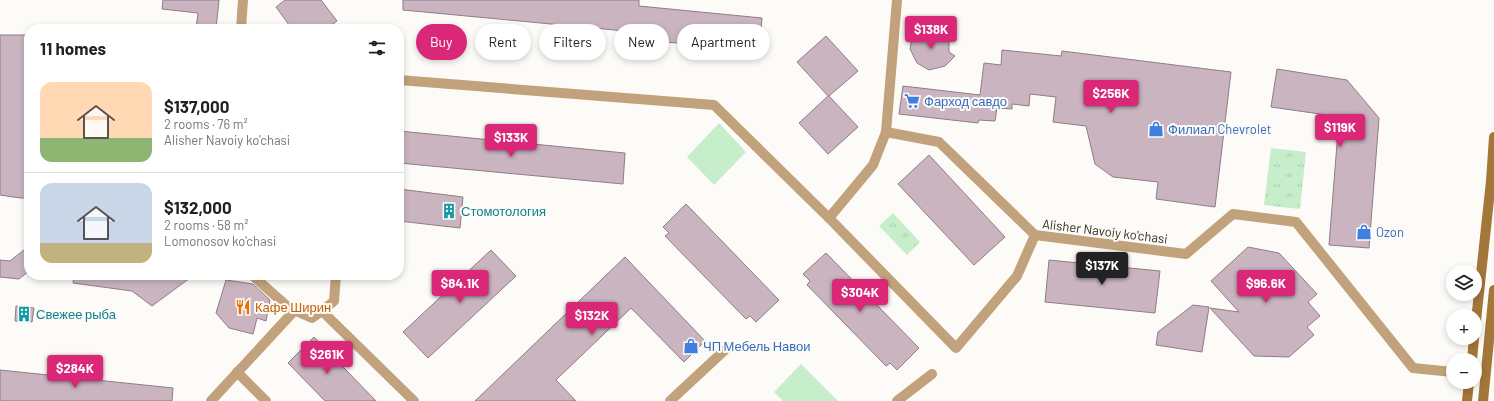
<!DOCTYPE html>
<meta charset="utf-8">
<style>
:root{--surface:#fff;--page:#f6f6f6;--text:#202124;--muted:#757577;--line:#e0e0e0;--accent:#db2777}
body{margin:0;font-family:Barlow,sans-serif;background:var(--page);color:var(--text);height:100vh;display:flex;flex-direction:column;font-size:15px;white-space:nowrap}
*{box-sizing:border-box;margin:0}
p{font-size:13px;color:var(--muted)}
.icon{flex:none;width:22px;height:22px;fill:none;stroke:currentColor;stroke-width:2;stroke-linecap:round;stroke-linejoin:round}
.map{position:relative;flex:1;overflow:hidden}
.sheet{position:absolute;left:24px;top:24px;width:380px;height:256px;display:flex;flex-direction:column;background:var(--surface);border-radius:16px;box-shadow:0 2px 6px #0003}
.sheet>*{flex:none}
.hud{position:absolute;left:416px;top:24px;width:380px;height:36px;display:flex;gap:8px}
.controls{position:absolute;left:1446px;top:265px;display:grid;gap:8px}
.controls a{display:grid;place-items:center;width:36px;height:36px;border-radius:50%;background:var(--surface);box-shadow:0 2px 6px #0003;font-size:20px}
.price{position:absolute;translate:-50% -34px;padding:0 9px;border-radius:4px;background:var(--accent);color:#fff;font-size:13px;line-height:26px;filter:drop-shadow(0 1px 2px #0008)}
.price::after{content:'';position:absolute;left:50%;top:24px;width:12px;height:9px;margin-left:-6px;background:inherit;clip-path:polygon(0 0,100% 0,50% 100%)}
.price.on{background:#222;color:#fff}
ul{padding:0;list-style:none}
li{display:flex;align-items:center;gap:12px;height:100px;padding:0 16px}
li+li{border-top:1px solid var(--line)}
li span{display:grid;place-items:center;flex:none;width:112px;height:80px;border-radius:12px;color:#555}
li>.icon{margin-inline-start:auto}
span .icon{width:48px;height:48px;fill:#fffc;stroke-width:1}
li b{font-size:17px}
h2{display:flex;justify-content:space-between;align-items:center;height:48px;padding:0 16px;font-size:17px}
.chip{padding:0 14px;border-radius:18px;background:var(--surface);box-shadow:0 2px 6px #0003;font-size:14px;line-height:36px}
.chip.on{background:var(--accent);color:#fff}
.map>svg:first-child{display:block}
.grass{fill:url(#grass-tufts)}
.pitch{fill:#c6eecb}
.building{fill:#c9b4c0;stroke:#8f7c87}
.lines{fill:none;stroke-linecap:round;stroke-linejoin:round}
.street{stroke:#c1a27c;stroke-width:10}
.secondary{stroke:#a3763a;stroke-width:10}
.labels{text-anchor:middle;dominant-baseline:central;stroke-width:4;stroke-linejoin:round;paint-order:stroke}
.shop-label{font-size:13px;fill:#366cbe;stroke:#fdfbf7;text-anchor:start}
.culture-label{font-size:13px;fill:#0d838f;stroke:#fdfbf7;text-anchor:start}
.street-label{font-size:13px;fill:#2f2a23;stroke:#fdfbf7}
.food-label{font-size:13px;fill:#c56008;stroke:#fdfbf7;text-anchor:start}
</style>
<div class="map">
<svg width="1494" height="401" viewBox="0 0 1494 401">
<defs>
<pattern id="grass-tufts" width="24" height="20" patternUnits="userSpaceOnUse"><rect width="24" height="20" fill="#c6eecb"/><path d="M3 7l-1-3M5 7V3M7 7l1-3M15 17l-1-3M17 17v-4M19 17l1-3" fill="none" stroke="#aaccae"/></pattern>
</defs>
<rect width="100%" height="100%" fill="#fdfbf7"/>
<!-- grass -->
<g class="grass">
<polygon points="1271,148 1306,152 1300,209 1264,205"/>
<polygon points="893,213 920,242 907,255 879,226"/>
</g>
<!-- pitch -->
<g class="pitch">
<polygon points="719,123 746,152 714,185 687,157"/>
<polygon points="801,364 838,401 783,401 774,392"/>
</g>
<!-- building -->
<g class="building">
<polygon points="163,0 219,0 216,29 196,29 198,13 162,9"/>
<polygon points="285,0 321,0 337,21 326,29 292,29 276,7"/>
<polygon points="403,0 639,0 639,6 762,18 759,51 635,39 636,32 403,10"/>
<polygon points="913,32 921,35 929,32 940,32 949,42 949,52 955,56 945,66 929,70 917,63 910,49"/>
<polygon points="0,35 29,35 29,198 20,198 0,195"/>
<polygon points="826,36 858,71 829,96 858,127 828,154 799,123 828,96 797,62"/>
<polygon points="1002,50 1061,56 1062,51 1231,72 1215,207 1156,199 1158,182 1113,177 1095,164 1086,126 1053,122 1056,97 1030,94 1029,106 1012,104 1012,109 997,108 995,121 979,120 978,123 899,114 903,86 980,95 984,63 1001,65"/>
<polygon points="1277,69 1347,80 1379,118 1369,248 1329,245 1338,131 1327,115 1271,107"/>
<polygon points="399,131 625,153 623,184 399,163"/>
<polygon points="929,155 1005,237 974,265 898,184"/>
<polygon points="399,189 463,197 460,228 399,221"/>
<polygon points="686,204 779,300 756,322 750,316 746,319 665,236 669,233 663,227"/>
<polygon points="29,246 29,271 19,279 0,277 0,260 10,261"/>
<polygon points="1248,247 1279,253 1317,294 1308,302 1320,316 1307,327 1314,335 1289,357 1254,356 1210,308 1239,312 1211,281"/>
<polygon points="491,250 516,276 428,358 403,332"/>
<polygon points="826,253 919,348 897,370 890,363 886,366 807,285 810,281 803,274"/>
<polygon points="625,257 705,341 684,362 631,308 556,380 576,401 475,401"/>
<polygon points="1049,260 1160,271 1155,313 1045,302"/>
<polygon points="74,275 194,275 152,306 132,291 73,283"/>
<polygon points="226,280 253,284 270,300 266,321 257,318 253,334 229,328 216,313"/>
<polygon points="1193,305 1209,307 1202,352 1156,345 1158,332"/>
<polygon points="16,306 34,308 32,322 15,321"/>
<polygon points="314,337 376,401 325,401 288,363"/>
<polygon points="0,370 173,388 172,401 0,401"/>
</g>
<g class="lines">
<!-- street -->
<g class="street">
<polyline points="241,29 243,0"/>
<polyline points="399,80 714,105 829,218 956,348 1017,276 1035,235"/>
<polyline points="886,132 939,142 1035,235 1186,254 1233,214 1296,222 1413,368 1453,372"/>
<polyline points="829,218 873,165 886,132 897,0"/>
<polyline points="252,275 289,308 312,318 322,311 414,401"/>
<polyline points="322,311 334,301 336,275"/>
<polyline points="237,372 266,401"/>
<polyline points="211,401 295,310"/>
<polyline points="670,401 727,348"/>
<polyline points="897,401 932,374"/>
</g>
<!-- secondary -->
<g class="secondary">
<polyline points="1475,330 1491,181 1494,137"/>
<polyline points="1472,360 1474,338"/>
<polyline points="1467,401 1469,382"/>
<polyline points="1483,401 1494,290"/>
</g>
</g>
<!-- icons -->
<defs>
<symbol id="supermarket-bare" viewBox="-9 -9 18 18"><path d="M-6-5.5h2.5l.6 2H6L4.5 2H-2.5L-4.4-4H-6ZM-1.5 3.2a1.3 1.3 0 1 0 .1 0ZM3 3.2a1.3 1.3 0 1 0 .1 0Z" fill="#3f7fe0" stroke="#fdfbf7" stroke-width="2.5" paint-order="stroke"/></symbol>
<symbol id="shop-bare" viewBox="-9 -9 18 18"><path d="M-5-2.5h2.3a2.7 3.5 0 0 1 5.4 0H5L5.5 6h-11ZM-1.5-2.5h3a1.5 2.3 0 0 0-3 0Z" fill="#3f7fe0" stroke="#fdfbf7" stroke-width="2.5" paint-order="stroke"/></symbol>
<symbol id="building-bare" viewBox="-9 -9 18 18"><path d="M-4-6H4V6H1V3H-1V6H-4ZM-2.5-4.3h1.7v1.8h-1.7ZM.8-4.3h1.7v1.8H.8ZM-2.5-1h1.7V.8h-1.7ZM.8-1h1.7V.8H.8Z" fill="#0f9aa8" stroke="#fdfbf7" stroke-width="2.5" paint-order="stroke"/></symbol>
<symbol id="restaurant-bare" viewBox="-9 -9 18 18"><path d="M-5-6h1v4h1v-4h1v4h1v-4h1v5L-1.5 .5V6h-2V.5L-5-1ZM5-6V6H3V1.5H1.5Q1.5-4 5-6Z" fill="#e8710a" stroke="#fdfbf7" stroke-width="2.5" paint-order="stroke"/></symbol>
</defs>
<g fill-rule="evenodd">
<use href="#supermarket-bare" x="901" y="90" width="22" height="22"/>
<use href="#shop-bare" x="1145" y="118" width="22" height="22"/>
<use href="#building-bare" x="438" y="200" width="22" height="22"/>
<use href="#shop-bare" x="1353" y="221" width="22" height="22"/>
<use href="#restaurant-bare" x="232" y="296" width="22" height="22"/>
<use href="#building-bare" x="13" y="303" width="22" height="22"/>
<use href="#shop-bare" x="680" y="335" width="22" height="22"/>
</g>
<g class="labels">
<!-- shop labels -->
<g class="shop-label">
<text x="924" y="101">Фарход савдо</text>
<text x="1168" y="129">Филиал Chevrolet</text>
<text x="1376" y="232">Ozon</text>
<text x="703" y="346">ЧП Мебель Навои</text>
</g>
<!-- culture labels -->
<g class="culture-label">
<text x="461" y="211">Стомотология</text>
<text x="36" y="314">Свежее рыба</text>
</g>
<!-- street labels -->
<g class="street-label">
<text transform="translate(1105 231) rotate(7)">Alisher Navoiy ko'chasi</text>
</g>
<!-- food labels -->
<g class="food-label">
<text x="255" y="307">Кафе Ширин</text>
</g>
</g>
</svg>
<div class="controls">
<a><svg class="icon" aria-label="layers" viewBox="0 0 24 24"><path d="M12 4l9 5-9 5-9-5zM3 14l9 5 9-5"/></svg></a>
<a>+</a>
<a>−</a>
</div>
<b class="price" style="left:931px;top:50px">$138K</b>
<b class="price" style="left:1111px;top:114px">$256K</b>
<b class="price" style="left:1340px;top:148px">$119K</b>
<b class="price" style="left:511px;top:158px">$133K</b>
<b class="price on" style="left:1102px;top:286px">$137K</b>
<b class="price" style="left:460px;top:304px">$84.1K</b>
<b class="price" style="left:1266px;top:304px">$96.6K</b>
<b class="price" style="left:860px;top:313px">$304K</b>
<b class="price" style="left:592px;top:336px">$132K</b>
<b class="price" style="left:327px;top:375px">$261K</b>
<b class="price" style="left:75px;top:389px">$284K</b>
<div class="hud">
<a class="chip on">Buy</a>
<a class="chip">Rent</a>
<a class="chip">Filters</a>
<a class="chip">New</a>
<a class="chip">Apartment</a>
</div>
<section class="sheet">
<h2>11 homes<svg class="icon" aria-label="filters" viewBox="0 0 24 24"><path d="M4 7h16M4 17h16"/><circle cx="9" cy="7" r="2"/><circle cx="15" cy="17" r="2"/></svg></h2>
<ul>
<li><span style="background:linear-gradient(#ffd9b3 70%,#8fb573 0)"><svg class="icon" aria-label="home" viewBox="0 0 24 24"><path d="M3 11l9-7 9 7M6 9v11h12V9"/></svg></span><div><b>$137,000</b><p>2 rooms · 76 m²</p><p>Alisher Navoiy ko'chasi</p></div></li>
<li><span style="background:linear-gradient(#c9d6e8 75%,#c2b280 0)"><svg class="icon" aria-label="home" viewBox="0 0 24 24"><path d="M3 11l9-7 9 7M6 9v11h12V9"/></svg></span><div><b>$132,000</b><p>2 rooms · 58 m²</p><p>Lomonosov ko'chasi</p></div></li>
</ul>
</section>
</div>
